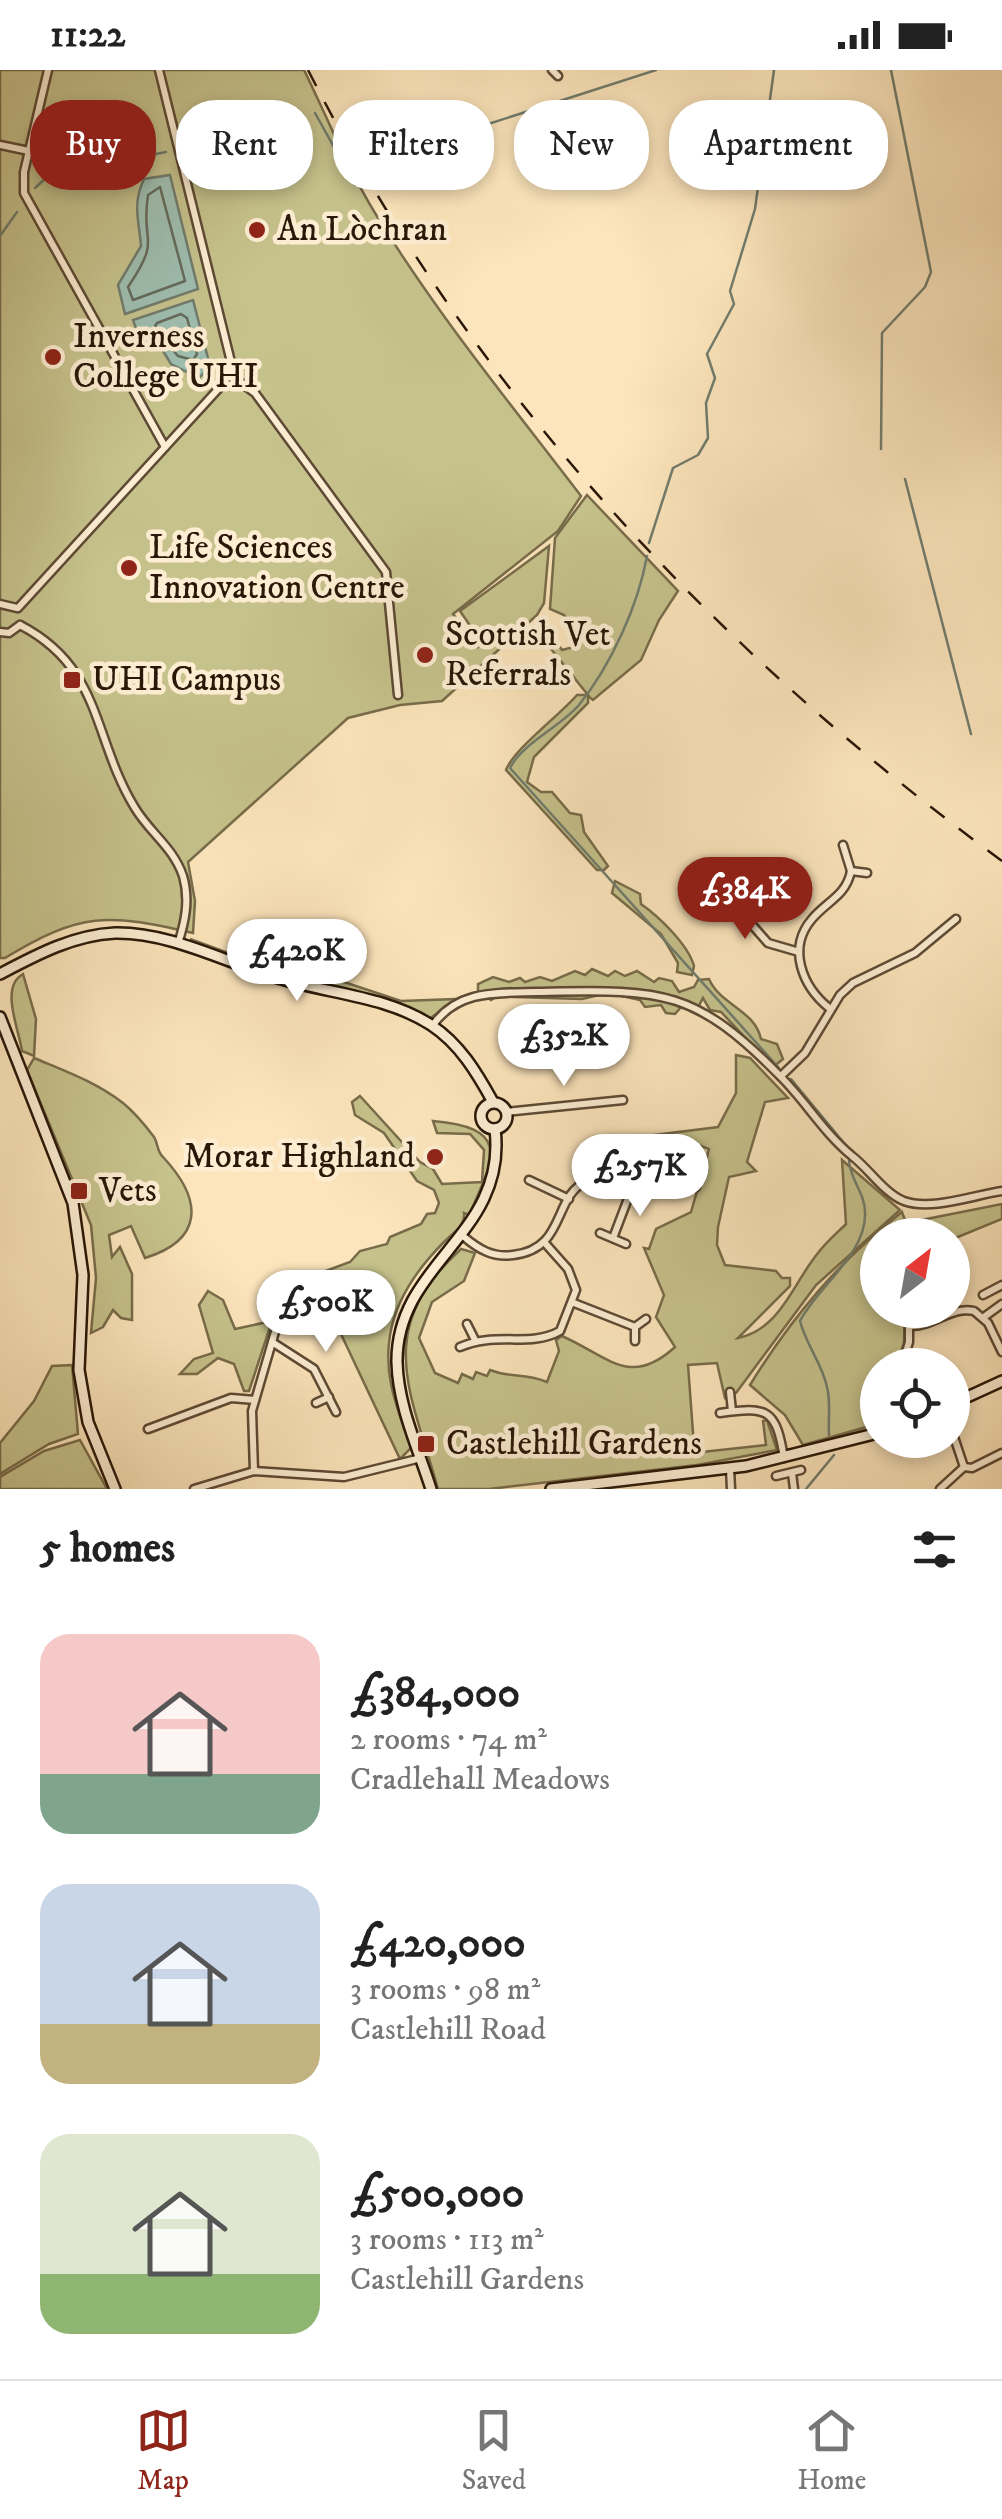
<!DOCTYPE html>
<meta charset="utf-8">
<style>
:root{--surface:#fff;--page:#f2f2f2;--text:#222;--muted:#767676;--line:#e0e0e0;--accent:#8f2418}
body{margin:0;font-family:"IM FELL DW Pica",serif;background:var(--page);color:var(--text);height:100vh;display:flex;flex-direction:column;font-size:38px;white-space:nowrap}
*{box-sizing:border-box;margin:0}
p{font-size:32px;color:var(--muted)}
.icon{flex:none;width:55px;height:55px;fill:none;stroke:currentColor;stroke-width:2;stroke-linecap:round;stroke-linejoin:round}
.map{position:relative;height:1419px;overflow:hidden}
.drawer{display:flex;flex-direction:column;background:var(--surface);flex:1}
.drawer>*{flex:none}
.top-card{position:absolute;left:30px;top:30px;width:942px;height:90px;display:flex;gap:20px}
.needle{width:65px;rotate:31deg}
.buttons{position:absolute;left:860px;top:1148px;display:grid;gap:20px}
.buttons a{display:grid;place-items:center;width:110px;height:110px;border-radius:50%;background:var(--surface);box-shadow:0 5px 15px #0003;font-size:50px}
.price{position:absolute;translate:-50% -85px;padding:0 22px;border-radius:35px;background:#fff;color:#222;font-size:32px;line-height:65px;filter:drop-shadow(0 2px 5px #0008)}
.price::after{content:'';position:absolute;left:50%;top:60px;width:30px;height:22px;margin-left:-15px;background:inherit;clip-path:polygon(0 0,100% 0,50% 100%)}
.price.selected{background:var(--accent);color:#fff}
ul{padding:0;list-style:none}
li{display:flex;align-items:center;gap:30px;height:250px;padding:0 40px}
li span{display:grid;place-items:center;flex:none;width:280px;height:200px;border-radius:30px;color:#555}
li>.icon{margin-inline-start:auto}
span .icon{width:120px;height:120px;fill:#fffc;stroke-width:1}
li b{font-size:42px}
h2{display:flex;justify-content:space-between;align-items:center;height:120px;padding:0 40px;font-size:42px}
.tag{padding:0 35px;border-radius:40px;background:var(--surface);box-shadow:0 5px 15px #0003;font-size:35px;line-height:90px}
.tag.selected{background:var(--accent);color:#fff}
.status{display:flex;justify-content:space-between;align-items:center;height:70px;padding:0 50px;background:var(--surface);direction:ltr}
.status svg{height:28px;fill:currentColor}
.tabs{display:flex;justify-content:space-around;align-items:center;height:140px;border-top:2px solid var(--line);background:var(--surface);font-size:28px;color:var(--muted)}
.tabs a{display:grid;justify-items:center;gap:5px}
.tabs .selected{color:var(--accent)}
.map>svg:first-child{display:block}
.green{fill:#c6c28c;stroke:#786c4a;stroke-width:2.5}
.water{fill:#9fbfb1;stroke:#707c6d;stroke-width:2.5}
.lines{fill:none;stroke-linecap:round;stroke-linejoin:round}
.shore{stroke:#646b5c;stroke-width:2.5}
.stream{stroke:#707c6d;stroke-width:2.5}
.street-casing{stroke:#5e4a35;stroke-width:11}
.secondary-casing{stroke:#291708;stroke-width:14}
.street{stroke:#fdeed3;stroke-width:6}
.secondary{stroke:#fdeed3;stroke-width:9}
.rail{stroke:#291708;stroke-width:2.5;stroke-dasharray:18 18;stroke-linecap:butt}
.poi-dot{fill:#8f2418;stroke:#fdeed3;stroke-width:4}
.labels{text-anchor:middle;dominant-baseline:central;stroke-width:9;stroke-linejoin:round;paint-order:stroke}
.poi-label{font-size:35px;fill:#291708;stroke:#fdeed3;text-anchor:start}
</style>
<div class="status"><b>11:22</b><svg viewBox="0 0 49 12"><path d="M0 12V9h3v3zM5 12V6h3v6zM10 12V3h3v9zM15 12V0h3v12zM26 1h20v11H26zM47 4h2v5h-2z"/></svg></div>
<div class="map">
<svg width="1002" height="1419" viewBox="0 0 1002 1419">
<rect width="100%" height="100%" fill="#fce5bc"/>
<filter id="stains"><feTurbulence type="fractalNoise" baseFrequency=".002" numOctaves="4"/><feColorMatrix values="0 0 0 0 .2 0 0 0 0 .09 0 0 0 0 .02 0 0 0 .5 -.17"/></filter>
<radialGradient id="worn" r=".72"><stop offset=".6" stop-color="#630" stop-opacity="0"/><stop offset="1" stop-color="#630" stop-opacity=".3"/></radialGradient>
<!-- green -->
<g class="green">
<path d="M0 0H304C327 47 347 97 375 143 436 243 510 333 581 426L558 461 453 544 478 577 482 573 460 541 549 476 544 533 537 545 442 631 400 635 348 648 188 792 195 831 193 863C107 843 81 842 5 888H0Z"/>
<path d="M587 425 678 521 659 550 641 590 593 630 588 626V633L534 687 527 712 541 722H552L570 743 581 745 584 762 608 796 604 800H597L506 700C514 679 560 645 577 625H588L535 559 547 558 562 580 574 577 580 567 564 545 550 539 555 468Z"/>
<path d="M615 811 640 824 641 834C658 846 688 874 694 896L692 905 677 902 678 893 661 864 612 823Z"/>
<polygon points="190,869 261,895 335,909 401,931 458,929 429,949 281,907"/>
<path d="M592 899 608 906 615 901 625 906 637 901 654 912 659 908 672 911 679 922 694 917 698 910 709 909C720 935 755 940 761 969L777 974 783 989 773 997 721 942 710 940 703 928 697 939 682 936 675 944 666 943 661 935 645 937 640 930 608 923 582 929 514 927 510 918 491 930 478 921V914L493 907 509 912 520 908 525 912 540 907 552 911 575 901 585 905Z"/>
<path d="M23 904 36 949 34 986 22 981C18 956 0 917 23 904Z"/>
<path d="M736 985 750 988 788 1028 765 1032 747 1092 756 1101 729 1107 718 1157 717 1175 725 1195 776 1201 782 1208H790V1216L738 1268C781 1259 793 1213 818 1183 826 1172 837 1163 846 1154L842 1090 900 1140 816 1215 736 1323 725 1328 717 1293 688 1295 694 1376 702 1382 766 1375 763 1351 767 1350 777 1380 697 1395 489 1419H438C411 1321 372 1260 461 1179L475 1183 464 1211 432 1232 419 1268 435 1303 458 1313 462 1304 473 1309 476 1302 487 1306 490 1300C513 1309 522 1302 547 1312L559 1281 556 1270 562 1266C609 1287 630 1318 675 1277L656 1247 664 1225 644 1178 649 1179 656 1159 691 1142 709 1079 685 1070 591 1080 590 1073 718 1057 736 1023Z"/>
<path d="M34 988C65 1001 96 1012 123 1033 134 1042 145 1055 154 1067 158 1073 157 1082 163 1087 204 1131 203 1170 145 1188L131 1156 109 1165 112 1187 120 1177 132 1204V1250L121 1248 113 1240 103 1257 91 1263 96 1208 91 1155 27 1000Z"/>
<path d="M360 1026 420 1092 433 1099 442 1114 482 1112 484 1080 470 1064 437 1063 433 1051C514 1058 493 1090 469 1145L464 1143C466 1155 453 1163 444 1172 418 1198 396 1228 390 1265 383 1308 398 1339 411 1378L400 1389 323 1226 321 1208 323 1202 350 1192 360 1181 387 1174 390 1167 421 1154 427 1144 435 1143 439 1133 434 1120 417 1111 384 1063 355 1045 352 1032Z"/>
<path d="M1002 1134V1149L953 1169 952 1165H878V1240H905L904 1273 897 1295H878L877 1354 803 1375 785 1345 750 1315C792 1247 839 1191 902 1142L906 1153Z"/>
<polygon points="208,1221 223,1230 235,1259 272,1251 249,1321 244,1321 234,1294 218,1288 197,1304 180,1304 194,1289 213,1283 199,1235"/>
<polygon points="72,1295 78,1364 49,1374 0,1404 0,1373 34,1331 52,1296"/>
<polygon points="80,1370 107,1419 0,1419 0,1407 44,1381"/>
</g>
<!-- water -->
<g class="water">
<path d="M170 105 198 219 125 244 118 215 141 176C139 151 132 134 144 109Z"/>
<polygon points="193,230 210,296 199,308 171,294 160,276 137,261 133,250"/>
</g>
<g class="lines">
<!-- shore -->
<g class="shore">
<path d="M160 117 185 211 133 230 128 217C163 165 140 176 148 125Z"/>
<polygon points="181,244 187,248 197,284 193,290 178,286 154,258 157,253"/>
</g>
<!-- stream -->
<g class="stream">
<polyline points="315,43 355,115 365,110"/>
<polyline points="196,82 261,83 305,51"/>
<polyline points="372,105 448,67 656,0"/>
<polyline points="35,118 49,105 166,82"/>
<polyline points="0,166 17,142"/>
<polyline points="881,379 882,263 925,217 931,202 891,0"/>
<polyline points="905,409 971,664"/>
<polyline points="649,473 673,398 698,385 708,368 706,333 715,308 707,284 734,234 730,221 755,139 774,0"/>
<path d="M647 486C638 536 611 595 579 635 560 657 523 673 510 698L779 998"/>
<polyline points="791,1009 849,1079"/>
<path d="M829 1365C828 1350 831 1332 827 1317 822 1293 806 1275 800 1251 818 1216 867 1184 865 1142 865 1123 850 1110 849 1090"/>
<polyline points="806,1419 834,1385"/>
</g>
<defs>
<g id="street">
<polyline points="48,0 24,102 24,123 165,377"/>
<polyline points="552,0 558,6"/>
<polyline points="0,75 29,81"/>
<polyline points="229,304 255,323 386,502 398,625"/>
<polyline points="0,534 17,538"/>
<polyline points="18,538 221,316 232,296 159,0"/>
<path d="M20 555C103 598 92 668 135 738 150 763 173 777 183 806 190 830 185 852 178 874"/>
<polyline points="0,562 9,563 20,555"/>
<polyline points="843,775 851,801"/>
<polyline points="744,825 739,840 768,873 799,882"/>
<polyline points="717,839 739,840"/>
<path d="M829 938C802 916 787 878 812 849 827 831 846 826 851 801L867 803"/>
<path d="M433 955C458 920 496 923 536 922 660 920 692 916 781 1007 806 1032 824 1063 852 1086 869 1099 884 1123 904 1131 931 1141 974 1125 1002 1121"/>
<polyline points="781,1006 805,983 840,925 853,913 915,883 956,849"/>
<polyline points="506,1042 623,1030"/>
<polyline points="529,1110 569,1129"/>
<polyline points="679,1110 685,1096"/>
<polyline points="600,1163 626,1174"/>
<path d="M463 1166C478 1179 493 1188 513 1185 567 1179 552 1126 587 1111 605 1103 623 1116 640 1119L659 1103 696 1117"/>
<polyline points="613,1168 632,1118"/>
<polyline points="952,1181 958,1179"/>
<polyline points="952,1187 956,1195"/>
<polyline points="983,1225 1002,1215"/>
<polyline points="574,1233 635,1257"/>
<polyline points="984,1247 1002,1234"/>
<polyline points="467,1254 475,1270"/>
<path d="M910 1256C933 1257 951 1236 974 1241L988 1253 1002 1282"/>
<polyline points="635,1271 635,1257 646,1249"/>
<polyline points="272,1272 314,1299 336,1342"/>
<path d="M460 1277C496 1261 529 1278 560 1261L576 1220 568 1199 544 1172"/>
<polyline points="902,1295 909,1272 909,1240"/>
<polyline points="730,1322 732,1341"/>
<polyline points="316,1333 329,1327"/>
<path d="M720 1343C768 1336 776 1339 784 1388"/>
<polyline points="148,1359 231,1328 255,1330"/>
<polyline points="964,1397 972,1398 1002,1383"/>
<polyline points="730,1398 731,1419"/>
<polyline points="254,1401 252,1341 286,1224"/>
<polyline points="792,1403 794,1419"/>
<polyline points="776,1406 801,1400"/>
<polyline points="194,1419 254,1401 344,1407 421,1388"/>
<polyline points="940,1419 964,1397 952,1361"/>
</g>
<g id="secondary">
<path d="M0 904C36 885 73 865 115 863 173 862 230 895 285 910 333 924 388 927 431 955 460 974 477 1003 493 1032"/>
<polyline points="0,947 73,1133 83,1205 79,1300 88,1352 115,1419"/>
<circle cx="494" cy="1046" r="13"/>
<polyline points="952,1334 1002,1311"/>
<path d="M431 1419C418 1378 398 1336 397 1292 396 1192 508 1165 495 1059"/>
<polyline points="551,1419 746,1396 878,1363"/>
</g>
</defs>
<!-- street casing -->
<use href="#street" class="street-casing"/>
<!-- secondary casing -->
<use href="#secondary" class="secondary-casing"/>
<!-- street -->
<use href="#street" class="street"/>
<!-- secondary -->
<use href="#secondary" class="secondary"/>
<!-- rail -->
<path class="rail" d="M308 0C471 321 714 579 1002 791"/>
</g>
<!-- markers -->
<g class="poi-dot">
<circle cx="257" cy="160" r="10"/>
<circle cx="53" cy="287" r="10"/>
<circle cx="129" cy="498" r="10"/>
<circle cx="425" cy="585" r="10"/>
<rect x="62" y="600" width="20" height="20" rx="5"/>
<circle cx="435" cy="1087" r="10"/>
<rect x="69" y="1111" width="20" height="20" rx="5"/>
<rect x="416" y="1364" width="20" height="20" rx="5"/>
</g>
<g class="labels">
<!-- poi labels -->
<g class="poi-label">
<text x="277" y="160">An Lòchran</text>
<text x="73" y="267">Inverness<tspan x="73" dy="40">College UHI</tspan></text>
<text x="149" y="478">Life Sciences<tspan x="149" dy="40">Innovation Centre</tspan></text>
<text x="445" y="565">Scottish Vet<tspan x="445" dy="40">Referrals</tspan></text>
<text x="92" y="610">UHI Campus</text>
<text x="415" y="1087" text-anchor="end">Morar Highland</text>
<text x="99" y="1121">Vets</text>
<text x="446" y="1374">Castlehill Gardens</text>
</g>
</g>
<rect width="100%" height="100%" filter="url(#stains)"/>
<rect width="100%" height="100%" fill="url(#worn)"/>
</svg>
<div class="buttons">
<a><svg class="needle" viewBox="-14 -14 28 28"><path d="M0-13l5 13h-10z" fill="#e53935"/><path d="M0 13l5-13h-10z" fill="#767676"/></svg></a>
<a><svg class="icon" aria-label="locate" viewBox="0 0 24 24"><circle cx="12" cy="12" r="6"/><path d="M12 2v4M12 18v4M2 12h4M18 12h4"/></svg></a>
</div>
<b class="price selected" style="left:745px;top:872px">£384K</b>
<b class="price" style="left:297px;top:934px">£420K</b>
<b class="price" style="left:564px;top:1019px">£352K</b>
<b class="price" style="left:640px;top:1149px">£257K</b>
<b class="price" style="left:326px;top:1285px">£500K</b>
<div class="top-card">
<a class="tag selected">Buy</a>
<a class="tag">Rent</a>
<a class="tag">Filters</a>
<a class="tag">New</a>
<a class="tag">Apartment</a>
</div>
</div>
<section class="drawer">
<h2>5 homes<svg class="icon" aria-label="filters" viewBox="0 0 24 24"><path d="M4 7h16M4 17h16"/><circle cx="9" cy="7" r="2"/><circle cx="15" cy="17" r="2"/></svg></h2>
<ul>
<li><span style="background:linear-gradient(#f6c9c9 70%,#7fa58c 0)"><svg class="icon" aria-label="home" viewBox="0 0 24 24"><path d="M3 11l9-7 9 7M6 9v11h12V9"/></svg></span><div><b>£384,000</b><p>2 rooms · 74 m²</p><p>Cradlehall Meadows</p></div></li>
<li><span style="background:linear-gradient(#c9d6e8 70%,#c2b280 0)"><svg class="icon" aria-label="home" viewBox="0 0 24 24"><path d="M3 11l9-7 9 7M6 9v11h12V9"/></svg></span><div><b>£420,000</b><p>3 rooms · 98 m²</p><p>Castlehill Road</p></div></li>
<li><span style="background:linear-gradient(#dfe7d0 70%,#8fb573 0)"><svg class="icon" aria-label="home" viewBox="0 0 24 24"><path d="M3 11l9-7 9 7M6 9v11h12V9"/></svg></span><div><b>£500,000</b><p>3 rooms · 113 m²</p><p>Castlehill Gardens</p></div></li>
</ul>
</section>
<nav class="tabs">
<a class="selected"><svg class="icon" aria-label="map" viewBox="0 0 24 24"><path d="M3 6l6-2 6 2 6-2v14l-6 2-6-2-6 2zM9 4v14M15 6v14"/></svg>Map</a>
<a><svg class="icon" aria-label="saved" viewBox="0 0 24 24"><path d="M7 4h10v16l-5-4-5 4z"/></svg>Saved</a>
<a><svg class="icon" aria-label="home" viewBox="0 0 24 24"><path d="M3 11l9-7 9 7M6 9v11h12V9"/></svg>Home</a>
</nav>
